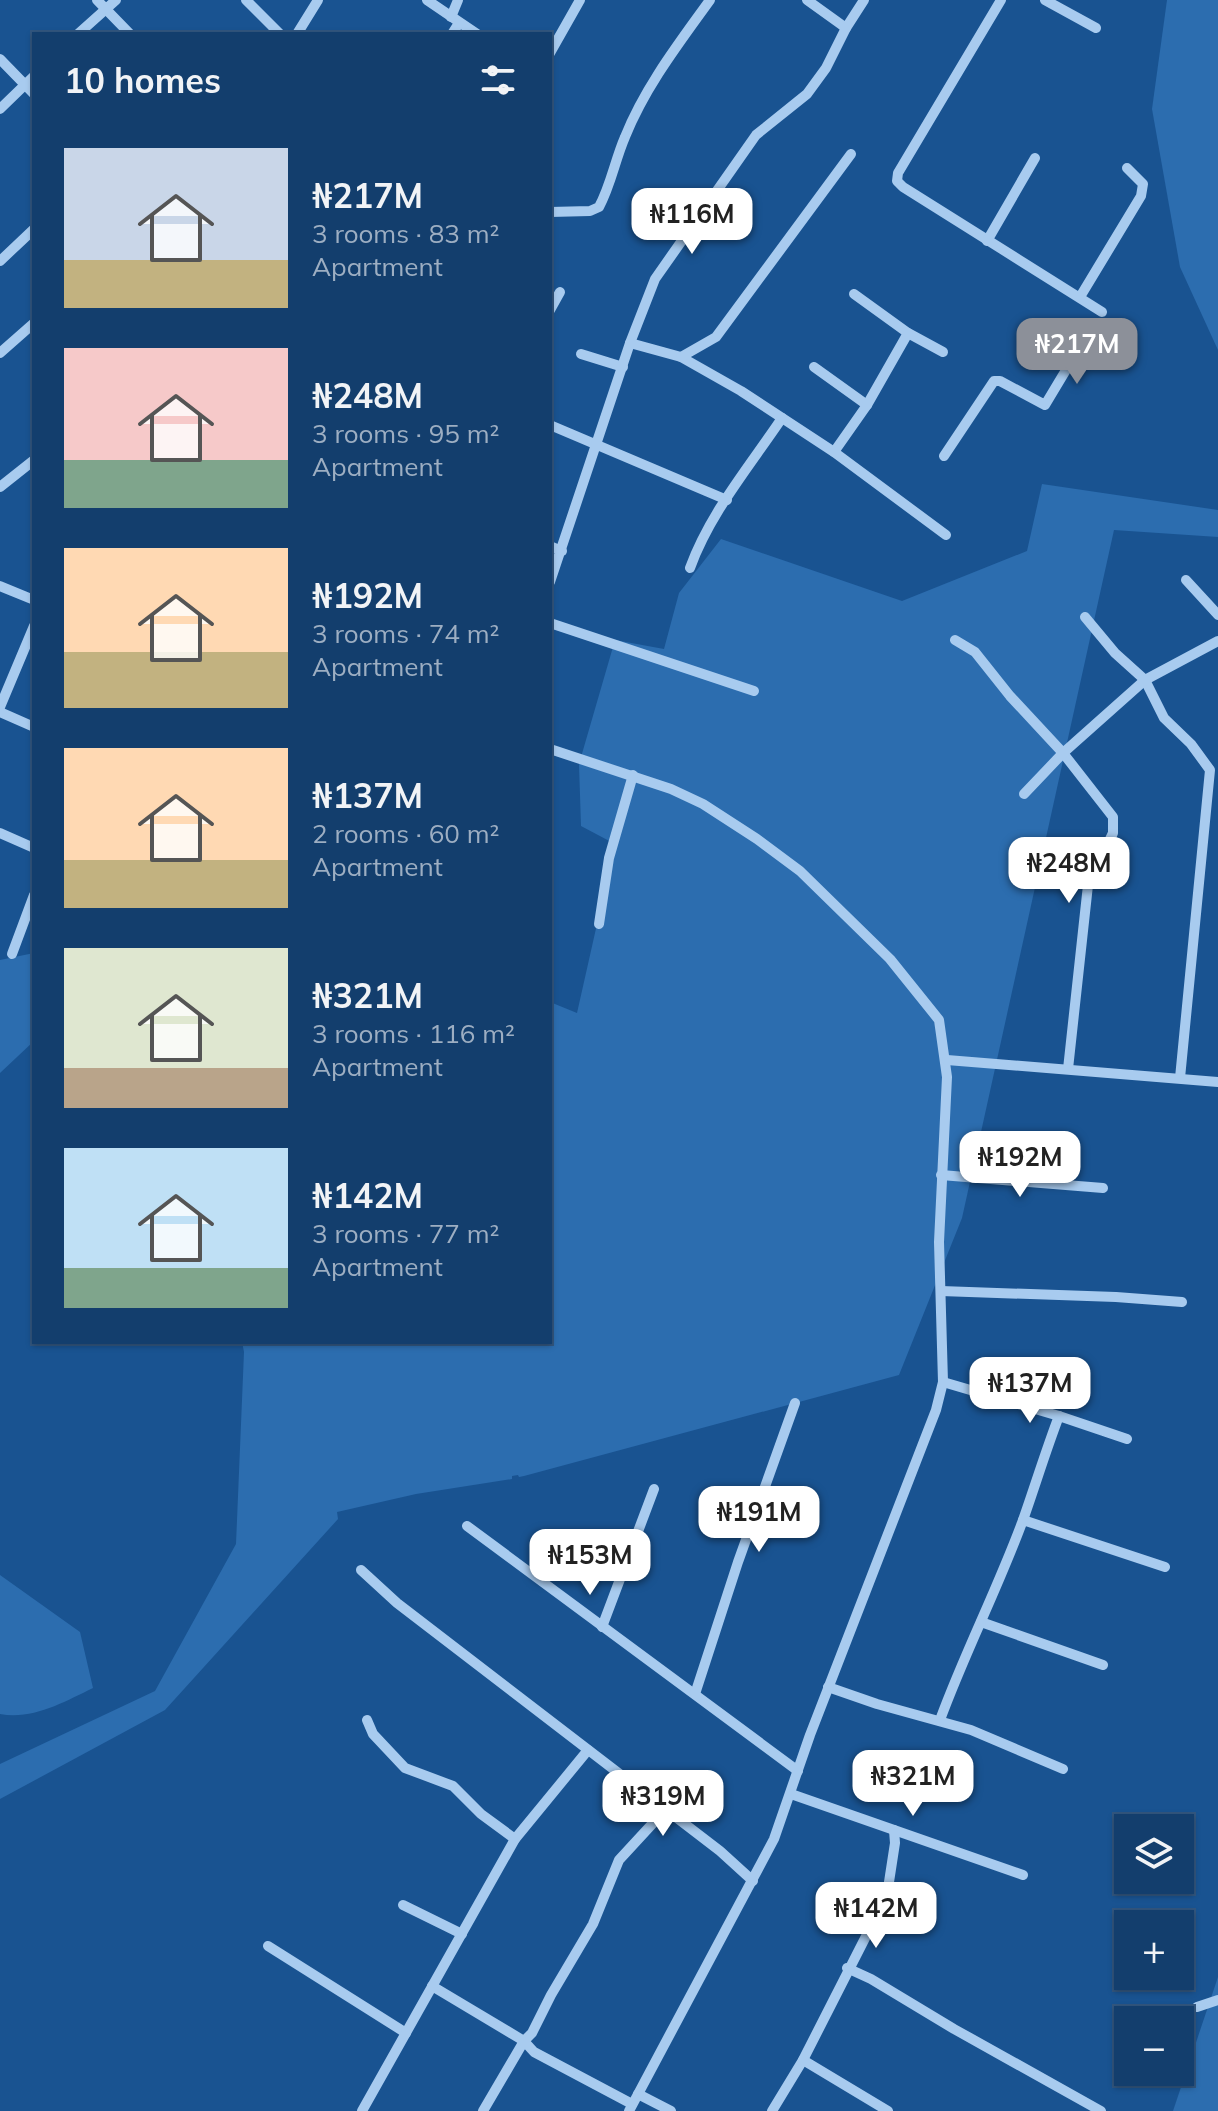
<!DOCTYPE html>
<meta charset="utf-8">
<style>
:root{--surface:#133e6d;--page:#204975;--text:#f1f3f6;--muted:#9daec2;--line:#325780;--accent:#8c9099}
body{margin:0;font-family:Mulish,sans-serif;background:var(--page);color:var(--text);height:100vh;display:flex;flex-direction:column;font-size:30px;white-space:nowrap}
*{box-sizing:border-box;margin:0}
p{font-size:26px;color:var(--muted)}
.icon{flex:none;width:44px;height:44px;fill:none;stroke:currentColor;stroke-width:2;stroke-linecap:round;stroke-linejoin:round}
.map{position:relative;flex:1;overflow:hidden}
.details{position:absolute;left:32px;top:32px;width:520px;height:1312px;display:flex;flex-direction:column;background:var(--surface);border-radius:0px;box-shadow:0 2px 6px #0004,0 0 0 2px var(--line)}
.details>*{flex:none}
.buttons{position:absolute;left:1114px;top:1814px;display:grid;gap:16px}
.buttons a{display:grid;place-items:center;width:80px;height:80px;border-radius:0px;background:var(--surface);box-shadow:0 2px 6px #0004,0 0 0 2px var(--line);font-size:40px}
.price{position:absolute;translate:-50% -68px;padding:0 18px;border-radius:16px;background:#fff;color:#222;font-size:26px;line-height:52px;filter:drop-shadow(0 2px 4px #0008)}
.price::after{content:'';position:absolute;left:50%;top:48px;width:24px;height:18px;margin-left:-12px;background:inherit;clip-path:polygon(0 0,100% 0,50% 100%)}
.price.on{background:var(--accent);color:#fff}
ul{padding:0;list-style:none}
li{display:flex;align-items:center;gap:24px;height:200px;padding:0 32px}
li span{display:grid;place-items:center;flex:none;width:224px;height:160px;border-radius:0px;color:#555}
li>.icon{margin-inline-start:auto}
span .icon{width:96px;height:96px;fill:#fffc;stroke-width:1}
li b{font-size:34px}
h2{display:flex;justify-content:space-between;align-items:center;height:96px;padding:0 32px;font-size:34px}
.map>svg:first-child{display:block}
.green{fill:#2c6daf}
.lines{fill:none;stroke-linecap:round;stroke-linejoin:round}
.minor{stroke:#a8cbef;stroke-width:10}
</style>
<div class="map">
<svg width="1218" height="2111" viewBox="0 0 1218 2111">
<rect width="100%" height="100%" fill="#195391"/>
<!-- green -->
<g class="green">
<polygon points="1167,0 1218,0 1218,350 1180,267 1152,109"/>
<polygon points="1042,484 1218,510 1218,537 1114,530 962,1218 899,1375 524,1476 519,1477 518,1475 512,1476 512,1479 416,1494 337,1512 338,1519 165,1710 0,1799 0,1764 155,1691 236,1544 244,1352 242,1342 550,1342 550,1002 577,1013 615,844 581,826 579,764 615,640 664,649 679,593 721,539 902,601 1027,551"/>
<polygon points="34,953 34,1041 0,1073 0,960"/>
<path d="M0 1575 80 1632 93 1688C64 1702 33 1720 0 1714Z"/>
<polygon points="1218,1977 1218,2111 1173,2111"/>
</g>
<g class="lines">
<!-- minor -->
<g class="minor">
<polyline points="97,0 130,34"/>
<polyline points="246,0 280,34"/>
<polyline points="427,0 477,34"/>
<polyline points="807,0 846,28"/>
<polyline points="1001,0 898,173 897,181 903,187 1102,312"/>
<polyline points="1045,0 1096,28"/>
<polyline points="451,17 458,0"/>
<polyline points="78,34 116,0"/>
<polyline points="297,34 318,0"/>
<polyline points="452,34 459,23"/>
<polyline points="550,53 580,0"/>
<polyline points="0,59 34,94"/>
<polyline points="0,109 34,76"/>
<path d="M550 212 590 211 599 207C611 185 615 160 625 137 645 87 679 43 710 0"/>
<polyline points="987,241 1035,158"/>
<polyline points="0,261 34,229"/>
<polyline points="854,294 908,333 943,352"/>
<polyline points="1080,297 1141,196 1143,184 1127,168"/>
<polyline points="550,310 560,292"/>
<polyline points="630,343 681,357 741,391 834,452 946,535"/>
<polyline points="0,353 34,323"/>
<polyline points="581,354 623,367"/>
<polyline points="681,357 716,337 851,154"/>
<polyline points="814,367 867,405"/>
<polyline points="550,425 727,500"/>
<polyline points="834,452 867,405 908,333"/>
<polyline points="944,456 994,381 1000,381 1045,405 1075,355"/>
<polyline points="0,487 34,460"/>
<polyline points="550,546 562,551"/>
<path d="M690 568C710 513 749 467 782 418"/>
<polyline points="1186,580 1218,615"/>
<polyline points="550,582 630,343 655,279 756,135 807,94 826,68 846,28 864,0"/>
<polyline points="0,586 34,600"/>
<polyline points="1085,617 1115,653 1145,680 1164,718 1191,744 1210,770 1180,1078"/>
<polyline points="550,623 754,691"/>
<polyline points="955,640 975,652 1010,696 1063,753 1113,817 1113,833 1088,885 1068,1069"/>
<polyline points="0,707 34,626"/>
<polyline points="0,712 34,727"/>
<polyline points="550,749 671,789 703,804 757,839 800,871 890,959 939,1020 947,1077 939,1242 943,1382 936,1410 810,1735 774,1839 629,2111"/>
<polyline points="1024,794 1063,753 1145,680 1218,641"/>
<polyline points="0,833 34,848"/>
<polyline points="599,924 609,858 633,775"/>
<polyline points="12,954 34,895"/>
<polyline points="947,1060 1218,1082"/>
<polyline points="941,1175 1103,1188"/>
<polyline points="941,1291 1116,1297 1182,1302"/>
<polyline points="943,1382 1059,1416 1127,1439"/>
<polyline points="1023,1520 1165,1567"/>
<polyline points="467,1526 798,1771"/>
<polyline points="361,1570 397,1603 720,1851 753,1881"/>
<polyline points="981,1622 1103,1665"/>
<polyline points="602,1627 654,1489"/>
<polyline points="828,1687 877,1704 971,1730 1063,1769"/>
<polyline points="695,1694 738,1562 795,1403"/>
<polyline points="367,1720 373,1734 405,1768 453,1786 481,1814 515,1839"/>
<path d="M940 1720C965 1652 998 1588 1023 1520 1035 1486 1046 1450 1059 1416"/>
<polyline points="791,1794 1023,1875"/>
<polyline points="403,1905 462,1934"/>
<polyline points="268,1946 406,2033"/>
<polyline points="847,1968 871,1979 954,2029 1101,2111"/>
<polyline points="432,1986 524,2041 534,2052 632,2104"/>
<polyline points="1197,2007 1218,2000"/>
<polyline points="803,2060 888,2111"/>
<polyline points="638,2094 671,2111"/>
<polyline points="362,2111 515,1839 588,1750"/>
<polyline points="483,2111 524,2041 532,2033 551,1995 593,1924 619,1860 666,1809"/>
<polyline points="772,2111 803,2060 887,1895 895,1843 894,1830"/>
</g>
</g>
</svg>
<div class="buttons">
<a><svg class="icon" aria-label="layers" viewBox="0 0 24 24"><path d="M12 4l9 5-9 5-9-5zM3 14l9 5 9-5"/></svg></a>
<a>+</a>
<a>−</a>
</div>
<b class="price" style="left:692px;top:256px">₦116M</b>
<b class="price on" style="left:1077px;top:386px">₦217M</b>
<b class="price" style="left:1069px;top:905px">₦248M</b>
<b class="price" style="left:1020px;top:1199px">₦192M</b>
<b class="price" style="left:1030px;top:1425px">₦137M</b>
<b class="price" style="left:759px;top:1554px">₦191M</b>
<b class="price" style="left:590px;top:1597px">₦153M</b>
<b class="price" style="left:913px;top:1818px">₦321M</b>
<b class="price" style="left:663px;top:1838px">₦319M</b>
<b class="price" style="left:876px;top:1950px">₦142M</b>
<section class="details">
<h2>10 homes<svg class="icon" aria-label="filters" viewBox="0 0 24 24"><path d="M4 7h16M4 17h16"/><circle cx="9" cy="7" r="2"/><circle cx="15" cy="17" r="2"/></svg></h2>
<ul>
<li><span style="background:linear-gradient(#c9d6e8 70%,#c2b280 0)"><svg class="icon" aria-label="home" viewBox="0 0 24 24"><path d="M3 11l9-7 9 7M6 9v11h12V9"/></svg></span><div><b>₦217M</b><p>3 rooms · 83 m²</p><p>Apartment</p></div></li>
<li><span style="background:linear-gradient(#f6c9c9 70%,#7fa58c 0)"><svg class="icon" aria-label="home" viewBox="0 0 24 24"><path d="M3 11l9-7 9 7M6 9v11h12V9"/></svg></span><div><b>₦248M</b><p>3 rooms · 95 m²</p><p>Apartment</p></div></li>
<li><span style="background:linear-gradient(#ffd9b3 65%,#c2b280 0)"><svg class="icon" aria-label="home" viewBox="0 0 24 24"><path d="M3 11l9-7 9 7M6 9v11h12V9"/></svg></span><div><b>₦192M</b><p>3 rooms · 74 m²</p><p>Apartment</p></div></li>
<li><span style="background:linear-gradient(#ffd9b3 70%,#c2b280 0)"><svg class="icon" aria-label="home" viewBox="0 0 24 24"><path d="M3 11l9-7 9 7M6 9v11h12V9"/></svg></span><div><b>₦137M</b><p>2 rooms · 60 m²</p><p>Apartment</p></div></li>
<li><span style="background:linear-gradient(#dfe7d0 75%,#b9a48a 0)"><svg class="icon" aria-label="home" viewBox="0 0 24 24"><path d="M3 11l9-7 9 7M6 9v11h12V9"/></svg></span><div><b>₦321M</b><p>3 rooms · 116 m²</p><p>Apartment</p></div></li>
<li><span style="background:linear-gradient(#bfe0f5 75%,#7fa58c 0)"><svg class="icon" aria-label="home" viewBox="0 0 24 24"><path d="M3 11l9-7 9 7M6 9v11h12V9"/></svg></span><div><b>₦142M</b><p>3 rooms · 77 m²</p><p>Apartment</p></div></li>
</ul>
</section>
</div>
